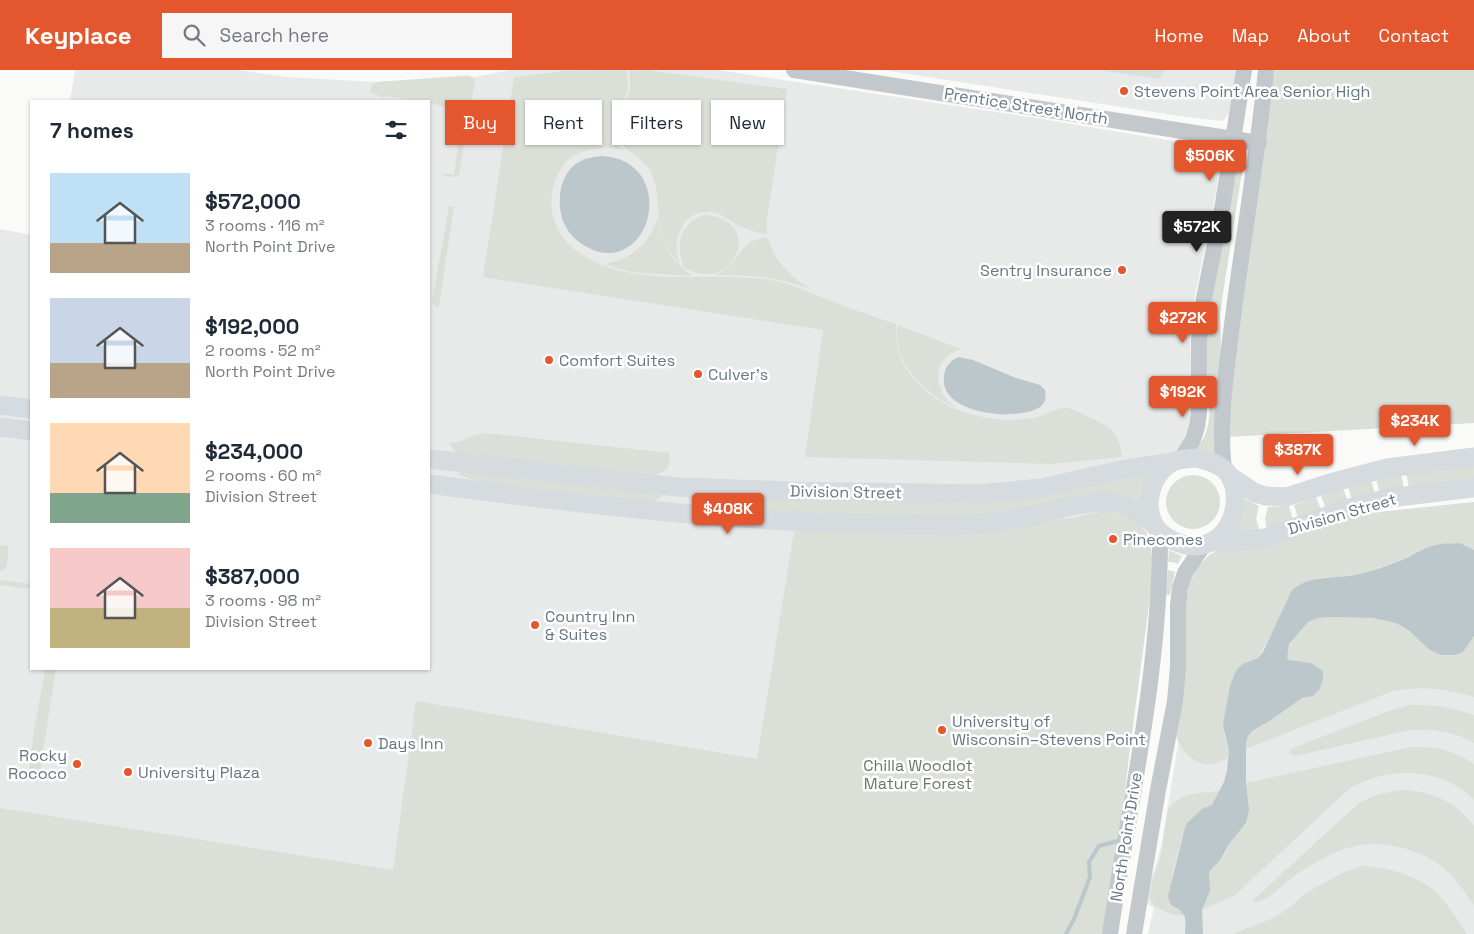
<!DOCTYPE html>
<meta charset="utf-8">
<style>
:root{--surface:#fff;--page:#f6f6f7;--text:#1f2937;--muted:#747a83;--accent:#e4572e}
body{margin:0;font-family:"Space Grotesk",sans-serif;background:var(--page);color:var(--text);height:100vh;display:flex;flex-direction:column;font-size:19px;white-space:nowrap}
*{box-sizing:border-box;margin:0}
p{font-size:16px;color:var(--muted)}
.icon{flex:none;width:28px;height:28px;fill:none;stroke:currentColor;stroke-width:2;stroke-linecap:round;stroke-linejoin:round}
.map{position:relative;flex:1;overflow:hidden}
.side{position:absolute;left:30px;top:30px;width:400px;height:570px;display:flex;flex-direction:column;background:var(--surface);border-radius:0px;box-shadow:0 1px 4px #0004}
.side>*{flex:none}
.guide{position:absolute;left:445px;top:30px;width:475px;height:45px;display:flex;gap:10px}
.price{position:absolute;translate:-50% -42px;padding:0 11px;border-radius:5px;background:var(--accent);color:#fff;font-size:16px;line-height:32px;filter:drop-shadow(0 1px 2px #0008)}
.price::after{content:'';position:absolute;left:50%;top:30px;width:15px;height:11px;margin-left:-8px;background:inherit;clip-path:polygon(0 0,100% 0,50% 100%)}
.price.active{background:#222;color:#fff}
ul{padding:0;list-style:none}
li{display:flex;align-items:center;gap:15px;height:125px;padding:0 20px}
li span{display:grid;place-items:center;flex:none;width:140px;height:100px;border-radius:0px;color:#555}
li>.icon{margin-inline-start:auto}
span .icon{width:60px;height:60px;fill:#fffc;stroke-width:1}
li b{font-size:21px}
h2{display:flex;justify-content:space-between;align-items:center;height:60px;padding:0 20px;font-size:21px}
.tag{padding:0 18px;border-radius:0px;background:var(--surface);box-shadow:0 1px 4px #0004;font-size:18px;line-height:45px}
.tag.active{background:var(--accent);color:#fff}
header{display:flex;align-items:center;gap:30px;box-sizing:border-box;height:70px;padding:0 25px;background:var(--accent);color:#fff}
header strong{font-size:24px}
nav{display:flex;gap:28px;margin-inline-start:auto;font-size:18px}
.search{width:350px;height:45px;background:var(--page);display:flex;align-items:center;gap:12px;box-sizing:border-box;padding:0 18px;border-radius:0px;color:var(--muted);font-size:19px}
.map>svg:first-child{display:block}
.built{fill:#e8e9e9;fill-rule:evenodd}
.green{fill:#dadfd7}
.water{fill:#bbc7cb}
.lines{fill:none;stroke-linecap:round;stroke-linejoin:round}
.stream{stroke:#bbc7cb;stroke-width:4}
.tertiary{stroke:#c3c8cc;stroke-width:16}
.secondary{stroke:#d6dbdf;stroke-width:19}
.poi-dot{fill:#e4572e;stroke:#fff;stroke-width:2}
.labels{text-anchor:middle;dominant-baseline:central;stroke-width:5;stroke-linejoin:round;paint-order:stroke}
.poi-label{font-size:16px;fill:#657683;stroke:#fff;text-anchor:start}
.street-label{font-size:16px;fill:#657683;stroke:#fff}
.park-label{font-size:16px;fill:#687a64;stroke:#fff}
</style>
<header>
<strong>Keyplace</strong>
<div class="search"><svg class="icon" aria-label="search" viewBox="0 0 24 24"><circle cx="10" cy="10" r="6"/><path d="M15 15l6 6"/></svg>Search here</div>
<nav><a>Home</a><a>Map</a><a>About</a><a>Contact</a></nav>
</header>
<div class="map">
<svg width="1474" height="864" viewBox="0 0 1474 864">
<rect width="100%" height="100%" fill="#fafaf8"/>
<!-- built -->
<g class="built">
<path d="M75 0H237L287 7 377 12 468 5 474 7 511 0H718L1036 48 1209 77 1217 81 1220 84 1221 90 1214 132 1192 240 1190 277 1193 321 1189 358 1185 370 1145 432 1147 463 1096 864H0V159L31 165V599H429V31H70ZM1082 445 1068 450 961 459 1069 448Z"/>
<polygon points="883,0 1236,0 1229,42 1226,48 1221,51 1179,46"/>
<polygon points="1474,447 1474,864 1148,864 1154,838 1148,834 1147,830 1149,813 1156,795 1161,777 1202,530"/>
</g>
<!-- green -->
<g class="green">
<path d="M626 0C627 5 628 11 628 16 626 36 601 65 624 80 605 76 584 78 569 89 563 94 559 101 556 108 544 138 556 170 584 186 641 220 709 200 770 210 790 213 806 221 824 228 848 238 872 246 896 254 892 318 959 351 1015 350 1022 349 1031 349 1038 347 1048 344 1056 337 1067 338 1075 339 1081 344 1088 347 1110 356 1119 361 1122 387L1051 394 805 387 823 260 483 207 514 7 564 1Z"/>
<path d="M646 0 787 19 767 148V164C757 163 747 159 738 155 732 152 727 148 721 145 707 138 689 143 682 157 675 170 675 182 680 194 675 188 668 181 664 173 655 151 662 126 651 102 644 87 620 79 618 67 614 45 635 28 629 1Z"/>
<polygon points="1099,0 1164,0 1160,9"/>
<polygon points="1273,0 1474,0 1474,353 1228,367 1229,322"/>
<path d="M467 6 475 9 459 105 453 107 443 106V104H454L463 40 429 33V31H417L387 26 382 27 370 22C371 17 372 14 377 12Z"/>
<path d="M1239 97 1242 101 1220 243 1221 278 1217 385 1194 382C1199 376 1204 369 1206 362 1214 341 1206 301 1205 278 1205 259 1210 240 1213 222 1220 180 1231 140 1236 98Z"/>
<polygon points="449,136 454,137 439,236 437,237 432,232"/>
<path d="M703 145C766 147 736 228 684 197 675 173 679 156 703 145Z"/>
<path d="M658 147C660 176 670 188 692 206L631 202 604 194C633 188 649 175 658 147Z"/>
<path d="M768 167C773 191 791 207 812 220 781 207 748 205 715 205 741 196 736 170 768 167Z"/>
<path d="M897 255 961 279C930 288 932 322 957 338 924 324 893 293 897 255Z"/>
<path d="M484 363 670 383 669 394 666 400 656 405 458 384 455 382 449 373C460 374 470 365 484 363Z"/>
<polygon points="1474,396 1474,411 1409,418 1406,402"/>
<polygon points="460,401 661,424 662,426 654,432 475,411 458,404"/>
<polygon points="1151,401 1143,435 1127,427 982,445 920,447 813,445 706,437 697,434 686,426 817,430"/>
<polygon points="1401,403 1404,419 1380,423 1376,408"/>
<circle cx="1193" cy="432" r="27"/>
<polygon points="1371,410 1375,424 1352,430 1348,417"/>
<polygon points="1343,418 1348,431 1326,438 1321,426"/>
<polygon points="1316,427 1321,440 1298,448 1294,435"/>
<polygon points="1243,428 1259,436 1256,449 1260,461 1232,465 1242,445"/>
<path d="M1474 432V480L1460 473 1422 479 1403 489 1367 502 1338 507H1324L1298 515 1292 520 1277 554 1258 588 1224 665 1229 681 1228 688C1223 690 1218 693 1213 694 1196 697 1179 680 1176 665L1185 534 1190 512 1199 496 1209 485 1219 480 1369 443Z"/>
<polygon points="1289,436 1293,450 1267,459 1265,448 1268,437"/>
<path d="M1105 441C1148 447 1152 466 1153 505L1129 686 1110 864H0V738L393 800 416 631 757 689 794 461 961 459 1069 448Z"/>
<polygon points="4,475 7,476 9,481 6,498 2,501 0,500 0,476"/>
<polygon points="1169,480 1182,486 1178,494 1173,492 1168,492"/>
<polygon points="1168,500 1175,502 1170,525 1166,525"/>
<polygon points="0,510 31,514 31,519 0,515"/>
<path d="M1333 547 1373 548 1396 553 1419 569 1473 568 1474 566V627C1443 618 1425 616 1393 621L1246 679 1248 666 1252 661 1271 650 1302 628 1313 626 1323 601 1311 593 1289 590 1287 588C1287 572 1300 553 1317 548 1322 547 1327 547 1333 547Z"/>
<polygon points="45,599 56,599 39,707 35,709 29,705 33,667"/>
<path d="M1409 635C1432 634 1453 638 1474 645V673C1454 661 1433 659 1410 660L1295 686 1289 683 1291 679 1293 678 1386 642Z"/>
<path d="M1411 677C1437 677 1452 679 1474 694V730C1442 697 1389 696 1350 718L1235 825 1202 840C1203 835 1206 832 1207 828 1210 819 1209 811 1209 802L1217 794 1226 783 1229 774 1246 753V713Z"/>
<path d="M1404 720C1433 722 1457 732 1474 756V835C1467 826 1461 816 1453 807 1432 783 1391 770 1359 775 1338 779 1315 792 1297 804 1283 813 1270 831 1253 833V830L1359 733C1373 725 1387 722 1404 720Z"/>
<path d="M1220 721 1212 735 1202 739 1181 770 1172 806V837L1182 842 1185 845C1174 848 1154 838 1149 828L1152 811 1160 789 1168 740C1178 722 1201 723 1220 721Z"/>
<path d="M1361 796C1384 797 1411 803 1431 818 1445 829 1457 849 1467 864H1233L1273 848 1285 841 1309 821 1345 802Z"/>
</g>
<!-- water -->
<g class="water">
<path d="M601 86C669 89 659 179 611 183 594 184 574 172 566 157 555 138 558 103 579 92 586 88 593 87 601 86Z"/>
<path d="M958 287 973 290 1016 308 1040 315 1045 320C1046 326 1046 333 1040 337 1017 352 940 344 944 308 944 298 950 291 958 287Z"/>
<path d="M1460 473 1474 480V566L1463 582 1455 585H1441L1430 580 1408 560 1396 553 1373 548 1333 547 1317 548 1308 552 1289 574 1287 588 1289 590 1311 593 1323 601V610L1319 620 1313 626 1302 628 1271 650 1252 661 1248 666 1246 674V713L1249 740 1246 753 1229 774 1221 789 1209 802 1210 821 1202 840 1203 864H1185C1185 858 1187 848 1183 844 1177 835 1171 841 1168 826L1186 754 1202 739 1212 735 1224 712 1227 700 1229 681 1223 655 1230 616 1234 605 1238 598 1243 594 1258 588 1263 582 1292 520C1309 505 1333 509 1354 505 1370 502 1386 496 1402 490 1415 484 1426 476 1441 474 1447 473 1454 474 1460 473Z"/>
</g>
<g class="lines">
<!-- stream -->
<polyline class="stream" points="1066,864 1074,849 1090,807 1089,792 1099,776 1121,770"/>
<!-- tertiary -->
<g class="tertiary">
<polyline points="794,0 1259,73"/>
<polyline points="1181,389 1193,370 1197,357 1199,343 1199,271 1202,239 1223,133 1244,0"/>
<path d="M1224 400C1219 359 1224 319 1229 279 1240 185 1257 93 1266 0"/>
<path d="M1110 864C1130 730 1161 597 1160 462"/>
<polyline points="1134,864 1158,720 1175,631 1178,597 1178,535 1180,518 1185,503 1203,476"/>
</g>
<!-- secondary -->
<g class="secondary">
<polyline points="0,335 31,339"/>
<polyline points="0,357 31,361"/>
<path d="M1197 388C1207 391 1217 393 1225 400 1230 405 1232 410 1234 416 1241 448 1220 482 1185 475 1173 472 1159 464 1154 454 1143 434 1152 404 1171 393 1179 388 1188 389 1197 388Z"/>
<polyline points="429,389 677,417 789,421 979,424 1041,418 1121,400 1172,392"/>
<polyline points="1231,407 1255,423 1266,426 1286,427 1330,413 1387,398 1474,387"/>
<path d="M429 414C579 434 729 452 881 454 906 454 931 455 956 455 982 454 1007 451 1032 446 1056 440 1084 431 1110 432 1125 432 1141 444 1153 453"/>
<polyline points="1211,472 1238,471 1265,468 1346,439 1389,428 1474,418"/>
</g>
</g>
<!-- markers -->
<g class="poi-dot">
<circle cx="1124" cy="21" r="5"/>
<circle cx="1122" cy="200" r="5"/>
<circle cx="549" cy="290" r="5"/>
<circle cx="698" cy="304" r="5"/>
<circle cx="1113" cy="469" r="5"/>
<circle cx="535" cy="555" r="5"/>
<circle cx="942" cy="660" r="5"/>
<circle cx="368" cy="673" r="5"/>
<circle cx="77" cy="694" r="5"/>
<circle cx="128" cy="702" r="5"/>
</g>
<g class="labels">
<!-- poi labels -->
<g class="poi-label">
<text x="1134" y="21">Stevens Point Area Senior High</text>
<text x="1112" y="200" text-anchor="end">Sentry Insurance</text>
<text x="559" y="290">Comfort Suites</text>
<text x="708" y="304">Culver's</text>
<text x="1123" y="469">Pinecones</text>
<text x="545" y="546">Country Inn<tspan x="545" dy="18">&amp; Suites</tspan></text>
<text x="952" y="651">University of<tspan x="952" dy="18">Wisconsin–Stevens Point</tspan></text>
<text x="378" y="673">Days Inn</text>
<text x="67" y="685" text-anchor="end">Rocky<tspan x="67" dy="18">Rococo</tspan></text>
<text x="138" y="702">University Plaza</text>
</g>
<!-- street labels -->
<g class="street-label">
<text transform="translate(1026 36) rotate(9)">Prentice Street North</text>
<text transform="translate(846 422) rotate(1)">Division Street</text>
<text transform="translate(1342 444) rotate(-16)">Division Street</text>
<text transform="translate(1126 767) rotate(-81)">North Point Drive</text>
</g>
<!-- park labels -->
<g class="park-label">
<text x="918" y="695">Chilla Woodlot<tspan x="918" dy="18">Mature Forest</tspan></text>
</g>
</g>
</svg>
<b class="price" style="left:1210px;top:112px">$506K</b>
<b class="price active" style="left:1197px;top:183px">$572K</b>
<b class="price" style="left:1183px;top:274px">$272K</b>
<b class="price" style="left:1183px;top:348px">$192K</b>
<b class="price" style="left:1415px;top:377px">$234K</b>
<b class="price" style="left:1298px;top:406px">$387K</b>
<b class="price" style="left:728px;top:465px">$408K</b>
<div class="guide">
<a class="tag active">Buy</a>
<a class="tag">Rent</a>
<a class="tag">Filters</a>
<a class="tag">New</a>
</div>
<section class="side">
<h2>7 homes<svg class="icon" aria-label="filters" viewBox="0 0 24 24"><path d="M4 7h16M4 17h16"/><circle cx="9" cy="7" r="2"/><circle cx="15" cy="17" r="2"/></svg></h2>
<ul>
<li><span style="background:linear-gradient(#bfe0f5 70%,#b9a48a 0)"><svg class="icon" aria-label="home" viewBox="0 0 24 24"><path d="M3 11l9-7 9 7M6 9v11h12V9"/></svg></span><div><b>$572,000</b><p>3 rooms · 116 m²</p><p>North Point Drive</p></div></li>
<li><span style="background:linear-gradient(#c9d6e8 65%,#b9a48a 0)"><svg class="icon" aria-label="home" viewBox="0 0 24 24"><path d="M3 11l9-7 9 7M6 9v11h12V9"/></svg></span><div><b>$192,000</b><p>2 rooms · 52 m²</p><p>North Point Drive</p></div></li>
<li><span style="background:linear-gradient(#ffd9b3 70%,#7fa58c 0)"><svg class="icon" aria-label="home" viewBox="0 0 24 24"><path d="M3 11l9-7 9 7M6 9v11h12V9"/></svg></span><div><b>$234,000</b><p>2 rooms · 60 m²</p><p>Division Street</p></div></li>
<li><span style="background:linear-gradient(#f6c9c9 60%,#c2b280 0)"><svg class="icon" aria-label="home" viewBox="0 0 24 24"><path d="M3 11l9-7 9 7M6 9v11h12V9"/></svg></span><div><b>$387,000</b><p>3 rooms · 98 m²</p><p>Division Street</p></div></li>
</ul>
</section>
</div>
